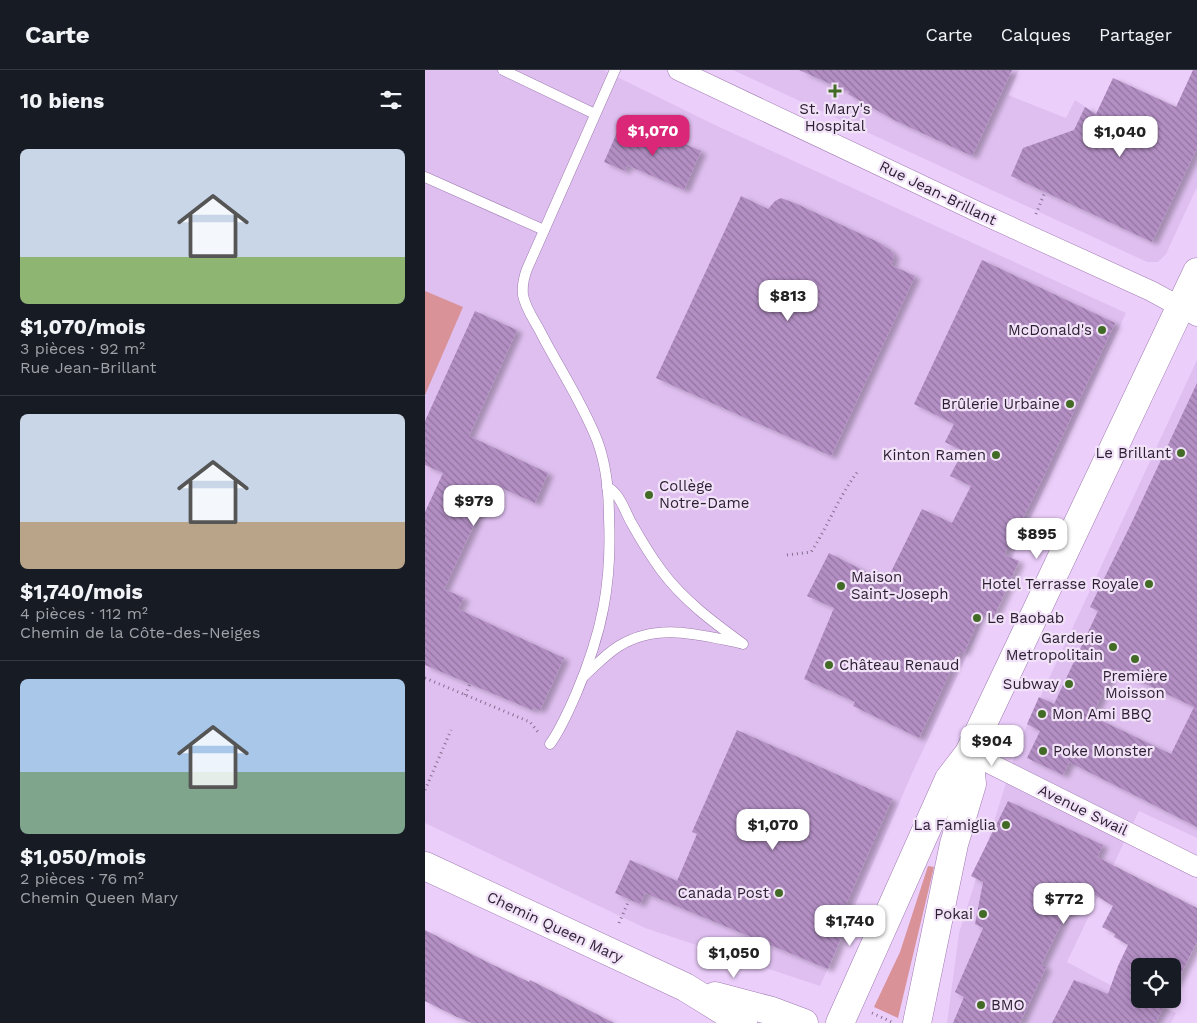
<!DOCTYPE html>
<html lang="fr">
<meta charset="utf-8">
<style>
:root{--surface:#171b24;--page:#20242c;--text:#f1f3f6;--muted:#9ea1a6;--line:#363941;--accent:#db2777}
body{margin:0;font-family:"Work Sans",sans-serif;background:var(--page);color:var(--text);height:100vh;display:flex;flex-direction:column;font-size:19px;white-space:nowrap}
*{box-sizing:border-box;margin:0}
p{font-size:16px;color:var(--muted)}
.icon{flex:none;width:28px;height:28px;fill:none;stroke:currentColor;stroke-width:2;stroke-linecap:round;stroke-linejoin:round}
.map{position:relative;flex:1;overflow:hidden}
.drawer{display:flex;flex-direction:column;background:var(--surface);width:425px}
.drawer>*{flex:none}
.buttons{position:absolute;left:706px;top:888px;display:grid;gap:10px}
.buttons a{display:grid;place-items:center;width:50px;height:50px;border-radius:8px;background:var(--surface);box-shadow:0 2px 8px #0003;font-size:25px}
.price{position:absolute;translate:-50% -42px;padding:0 11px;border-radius:10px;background:#fff;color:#222;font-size:16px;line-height:32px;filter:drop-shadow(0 1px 2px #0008)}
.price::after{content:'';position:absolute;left:50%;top:30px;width:15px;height:11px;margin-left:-8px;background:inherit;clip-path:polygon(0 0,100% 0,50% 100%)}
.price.on{background:var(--accent);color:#fff}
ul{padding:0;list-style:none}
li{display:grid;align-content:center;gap:10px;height:265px;padding:0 20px}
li+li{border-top:1px solid var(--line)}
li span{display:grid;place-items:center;height:155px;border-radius:8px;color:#555}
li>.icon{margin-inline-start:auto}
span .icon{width:90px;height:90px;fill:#fffc;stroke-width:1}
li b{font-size:21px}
h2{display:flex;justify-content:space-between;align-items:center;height:60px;padding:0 20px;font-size:21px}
header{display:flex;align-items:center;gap:30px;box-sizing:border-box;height:70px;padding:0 25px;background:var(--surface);border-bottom:1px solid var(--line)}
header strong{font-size:24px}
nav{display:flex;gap:28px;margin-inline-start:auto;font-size:18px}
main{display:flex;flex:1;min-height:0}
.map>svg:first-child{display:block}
.built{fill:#dfbff0}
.grass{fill:#d89298}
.building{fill:url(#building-back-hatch);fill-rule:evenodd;filter:url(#shadow)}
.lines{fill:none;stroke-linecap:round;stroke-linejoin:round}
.lane-casing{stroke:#9f7bb0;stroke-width:11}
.street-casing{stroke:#9f7bb0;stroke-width:21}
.secondary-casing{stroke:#9f7bb0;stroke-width:29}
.path{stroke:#856f8f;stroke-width:3;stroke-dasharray:1 4;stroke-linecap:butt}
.lane{stroke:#fff;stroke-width:10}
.street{stroke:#fff;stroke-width:20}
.secondary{stroke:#fff;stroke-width:28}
.poi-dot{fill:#426b26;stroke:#f1e2f8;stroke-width:2}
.labels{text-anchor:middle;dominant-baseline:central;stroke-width:4.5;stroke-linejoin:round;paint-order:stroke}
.poi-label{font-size:15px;fill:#2b1d32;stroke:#f1e2f8;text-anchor:end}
.street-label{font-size:15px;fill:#2b1d32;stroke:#f1e2f8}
</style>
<header>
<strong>Carte</strong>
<nav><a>Carte</a><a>Calques</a><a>Partager</a></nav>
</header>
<main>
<section class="drawer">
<h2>10 biens<svg class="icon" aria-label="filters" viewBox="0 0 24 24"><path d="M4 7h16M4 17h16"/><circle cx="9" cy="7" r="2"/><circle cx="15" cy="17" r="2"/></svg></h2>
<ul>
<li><span style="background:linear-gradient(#c9d6e8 70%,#8fb573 0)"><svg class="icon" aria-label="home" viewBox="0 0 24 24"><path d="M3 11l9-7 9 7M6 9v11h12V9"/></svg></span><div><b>$1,070/mois</b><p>3 pièces · 92 m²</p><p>Rue Jean-Brillant</p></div></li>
<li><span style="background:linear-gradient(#c9d6e8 70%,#b9a48a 0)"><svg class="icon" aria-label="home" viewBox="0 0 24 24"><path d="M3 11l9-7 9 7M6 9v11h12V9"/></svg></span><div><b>$1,740/mois</b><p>4 pièces · 112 m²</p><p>Chemin de la Côte-des-Neiges</p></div></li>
<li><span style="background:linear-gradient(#a9c7e8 60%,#7fa58c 0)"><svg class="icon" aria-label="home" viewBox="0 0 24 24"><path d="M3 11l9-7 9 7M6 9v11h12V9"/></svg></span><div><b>$1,050/mois</b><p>2 pièces · 76 m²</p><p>Chemin Queen Mary</p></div></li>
</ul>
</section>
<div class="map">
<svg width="772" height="953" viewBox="0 0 772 953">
<defs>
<pattern id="building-back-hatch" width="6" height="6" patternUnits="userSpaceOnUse" patternTransform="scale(1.25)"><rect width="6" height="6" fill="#b38fc4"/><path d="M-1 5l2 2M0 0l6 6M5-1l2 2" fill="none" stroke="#9274a0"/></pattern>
<filter id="shadow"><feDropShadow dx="5.5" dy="3" stdDeviation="2.5" flood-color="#0004"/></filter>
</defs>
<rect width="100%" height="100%" fill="#eccefb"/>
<!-- built -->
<g class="built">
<polygon points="0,0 178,0 290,55 701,243 485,708 395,916 220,858 0,753"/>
<polygon points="308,0 594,0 583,25 641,48 650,30 671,44 688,8 752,37 768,0 772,0 772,117 741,184 733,192 722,192"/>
<polygon points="772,290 772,768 714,741 642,892 689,917 751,943 746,953 522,953 534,863 593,675"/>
</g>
<!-- grass -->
<g class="grass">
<polygon points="0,221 38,237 0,325"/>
<polygon points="503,796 509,797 473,948 449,937 475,882"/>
</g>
<!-- building -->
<g class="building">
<polygon points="374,0 587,0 547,86 471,51 423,24 424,22"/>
<polygon points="768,0 772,0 772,78 727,172 586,106 598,78 649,60 660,37 671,44 688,8 751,37"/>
<polygon points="194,58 207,64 209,60 250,78 253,71 276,81 259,120 202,95 200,101 179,92"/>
<polygon points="316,126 343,139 350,131 356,128 372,134 453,172 465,180 469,186 466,195 490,206 406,386 231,308"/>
<polygon points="557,190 690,253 616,412 579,485 594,491 568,549 556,543 539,583 535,581 494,668 428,636 430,632 379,609 409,538 382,526 404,483 461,512 497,439 527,453 546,416 525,406 538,381 520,372 529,354 489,334"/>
<polygon points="50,241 92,260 44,366 123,403 110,433 68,414 19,519 39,528 33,539 139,588 115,640 109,638 107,640 0,595 0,442 18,403 0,395 0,351"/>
<path d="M772 313V757L644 692 638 705 602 688 615 661 602 654 614 627 629 634 673 541 665 537 705 456ZM689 599 769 637 746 684 667 646Z"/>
<polygon points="312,660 467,729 419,839 427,842 403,899 220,823 215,834 190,823 205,790 252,811 272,764 267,762"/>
<polygon points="583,731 678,775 672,787 772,838 772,872 748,919 748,896 715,896 715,929 743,929 730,953 627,953 649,910 683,924 693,896 703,875 689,867 690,864 677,857 688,836 657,817 644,846 641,844 616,895 621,897 595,953 528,953 539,927 530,922 558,858 550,854 558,812 546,806"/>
<polygon points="0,860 60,891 104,912 105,910 189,953 47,953 32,947 0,931"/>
</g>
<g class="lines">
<defs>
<g id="lane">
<polyline points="78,0 170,44"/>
<polyline points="0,107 119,160"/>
<path d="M182 417C195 423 200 442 207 454 216 470 225 485 236 500 258 530 288 552 318 574"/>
<path d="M159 606C170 596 181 584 194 576 233 552 274 565 315 573"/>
<path d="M125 674C136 659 143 642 151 624 177 563 187 514 184 448 184 422 181 394 172 370 157 332 134 298 116 263 110 251 100 238 98 225 97 216 99 207 102 199L190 0"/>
</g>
<g id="street">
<polyline points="253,0 555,143 726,221 772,246"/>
<polyline points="544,683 772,797"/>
</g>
<g id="secondary">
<polyline points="0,796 260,917 318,953"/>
<polyline points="290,926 347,941 379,953"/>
<polyline points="415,953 524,709 544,683 772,202"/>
<polyline points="492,953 529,774 547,714 544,683"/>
</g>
</defs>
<!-- lane casing -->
<use href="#lane" class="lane-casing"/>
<!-- street casing -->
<use href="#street" class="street-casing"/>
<!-- secondary casing -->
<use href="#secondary" class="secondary-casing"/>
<!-- path -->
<g class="path">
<polyline points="611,144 620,122"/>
<path d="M362 485 386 482C404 455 414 425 434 400"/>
<polyline points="0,608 105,652 113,662"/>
<polyline points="40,625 45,614"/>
<polyline points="0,720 26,660"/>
<polyline points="194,853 204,830"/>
<polyline points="447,943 469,953"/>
</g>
<!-- lane -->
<use href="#lane" class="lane"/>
<!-- street -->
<use href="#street" class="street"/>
<!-- secondary -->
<use href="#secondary" class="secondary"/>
</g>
<!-- markers -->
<g class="poi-dot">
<path d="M407.5 13.5h5v5h5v5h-5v5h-5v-5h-5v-5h5z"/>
<circle cx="677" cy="260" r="5"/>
<circle cx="645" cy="334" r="5"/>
<circle cx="756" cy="383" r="5"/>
<circle cx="571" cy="385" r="5"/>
<circle cx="224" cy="425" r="5"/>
<circle cx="724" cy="514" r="5"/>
<circle cx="416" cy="516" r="5"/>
<circle cx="552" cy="548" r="5"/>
<circle cx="688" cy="577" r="5"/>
<circle cx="710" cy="589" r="5"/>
<circle cx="404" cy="595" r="5"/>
<circle cx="644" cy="614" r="5"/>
<circle cx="617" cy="644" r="5"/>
<circle cx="618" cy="681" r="5"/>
<circle cx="581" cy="755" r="5"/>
<circle cx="354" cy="823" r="5"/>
<circle cx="558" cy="844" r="5"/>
<circle cx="556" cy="935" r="5"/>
</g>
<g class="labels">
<!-- poi labels -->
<g class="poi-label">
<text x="410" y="39" text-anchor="middle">St. Mary's<tspan x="410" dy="17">Hospital</tspan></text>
<text x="667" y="260">McDonald's</text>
<text x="635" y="334">Brûlerie Urbaine</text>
<text x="746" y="383">Le Brillant</text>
<text x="561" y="385">Kinton Ramen</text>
<text x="234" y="416" text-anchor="start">Collège<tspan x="234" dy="17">Notre-Dame</tspan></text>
<text x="426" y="507" text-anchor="start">Maison<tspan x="426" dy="17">Saint-Joseph</tspan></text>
<text x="714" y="514">Hotel Terrasse Royale</text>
<text x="562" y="548" text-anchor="start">Le Baobab</text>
<text x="678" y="568">Garderie<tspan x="678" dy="17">Metropolitain</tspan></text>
<text x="414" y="595" text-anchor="start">Château Renaud</text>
<text x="710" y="606" text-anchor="middle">Première<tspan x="710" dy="17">Moisson</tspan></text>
<text x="634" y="614">Subway</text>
<text x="627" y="644" text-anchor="start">Mon Ami BBQ</text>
<text x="628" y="681" text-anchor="start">Poke Monster</text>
<text x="571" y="755">La Famiglia</text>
<text x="344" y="823">Canada Post</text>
<text x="548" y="844">Pokai</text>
<text x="566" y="935" text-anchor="start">BMO</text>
</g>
<!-- street labels -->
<g class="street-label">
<text transform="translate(513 123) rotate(26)">Rue Jean-Brillant</text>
<text transform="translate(658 740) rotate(26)">Avenue Swail</text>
<text transform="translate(130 857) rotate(25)">Chemin Queen Mary</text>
</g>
</g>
</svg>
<div class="buttons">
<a><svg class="icon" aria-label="locate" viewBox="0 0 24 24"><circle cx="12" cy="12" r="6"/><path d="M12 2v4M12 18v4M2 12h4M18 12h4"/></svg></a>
</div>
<b class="price on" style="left:228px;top:87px">$1,070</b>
<b class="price" style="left:695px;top:88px">$1,040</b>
<b class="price" style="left:363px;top:252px">$813</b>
<b class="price" style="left:49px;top:457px">$979</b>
<b class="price" style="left:612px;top:490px">$895</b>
<b class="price" style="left:567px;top:697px">$904</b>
<b class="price" style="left:348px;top:781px">$1,070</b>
<b class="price" style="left:639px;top:855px">$772</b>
<b class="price" style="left:425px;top:877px">$1,740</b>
<b class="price" style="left:309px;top:909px">$1,050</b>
</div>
</main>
